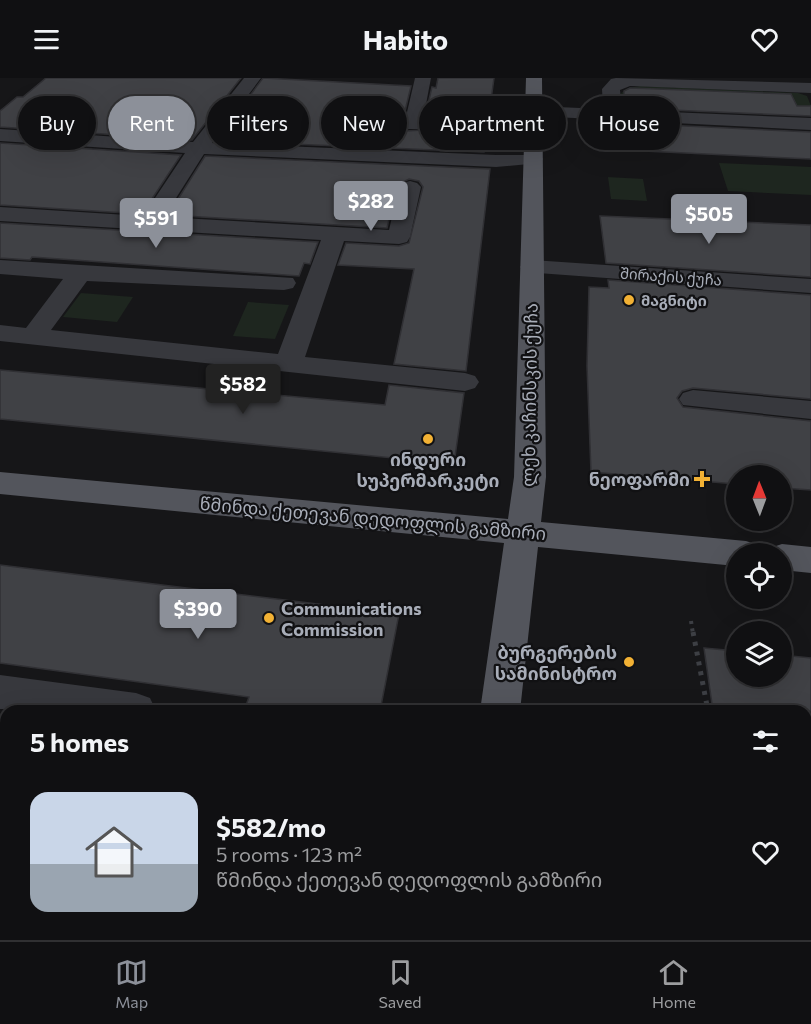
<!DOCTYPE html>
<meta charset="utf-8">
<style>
:root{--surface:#101012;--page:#19191b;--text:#f1f3f6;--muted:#9c9d9f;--line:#303032;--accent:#8c9099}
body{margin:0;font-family:Commissioner,"Noto Sans Georgian",sans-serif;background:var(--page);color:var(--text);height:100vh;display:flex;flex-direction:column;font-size:22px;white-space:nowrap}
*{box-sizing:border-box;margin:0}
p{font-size:20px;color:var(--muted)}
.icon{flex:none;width:33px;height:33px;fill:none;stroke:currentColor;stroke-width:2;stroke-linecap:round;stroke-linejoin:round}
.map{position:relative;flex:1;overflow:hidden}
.sheet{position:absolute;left:0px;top:627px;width:812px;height:236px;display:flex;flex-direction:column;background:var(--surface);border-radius:18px 18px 0 0;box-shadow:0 6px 24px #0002,0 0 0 2px var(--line)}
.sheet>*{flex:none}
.guide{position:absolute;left:18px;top:18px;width:776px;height:54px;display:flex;gap:12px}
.needle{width:39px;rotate:359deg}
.tools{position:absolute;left:726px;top:387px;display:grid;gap:12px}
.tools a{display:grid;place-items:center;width:66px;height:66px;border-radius:50%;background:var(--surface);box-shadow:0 6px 24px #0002,0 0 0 2px var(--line);font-size:30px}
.price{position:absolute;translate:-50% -51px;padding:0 14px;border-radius:6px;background:var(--accent);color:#fff;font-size:20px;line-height:39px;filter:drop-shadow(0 2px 3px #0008)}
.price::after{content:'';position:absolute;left:50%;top:36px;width:18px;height:14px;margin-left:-9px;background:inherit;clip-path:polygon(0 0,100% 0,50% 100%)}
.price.selected{background:#222;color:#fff}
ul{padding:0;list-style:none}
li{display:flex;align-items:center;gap:18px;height:150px;padding:0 30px}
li+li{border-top:2px solid var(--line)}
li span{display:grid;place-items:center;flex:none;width:168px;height:120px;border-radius:18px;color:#555}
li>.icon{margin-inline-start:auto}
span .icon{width:72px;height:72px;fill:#fffc;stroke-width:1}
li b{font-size:26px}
h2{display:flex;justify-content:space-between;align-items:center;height:72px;padding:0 30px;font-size:26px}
.pill{padding:0 21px;border-radius:27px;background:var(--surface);box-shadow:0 6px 24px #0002,0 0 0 2px var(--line);font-size:21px;line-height:54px}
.pill.selected{background:var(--accent);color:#fff}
header{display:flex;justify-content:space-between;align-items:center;height:78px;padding:0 30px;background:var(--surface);font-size:27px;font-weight:700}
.menu{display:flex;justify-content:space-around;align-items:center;height:84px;border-top:2px solid var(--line);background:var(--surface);font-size:16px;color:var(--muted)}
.menu a{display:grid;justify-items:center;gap:3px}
.menu .selected{color:var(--accent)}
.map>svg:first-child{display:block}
.green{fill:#1e261f}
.building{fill:#404145;stroke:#303034;stroke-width:1.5}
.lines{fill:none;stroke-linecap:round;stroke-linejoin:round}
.path-far1{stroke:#3d3f44;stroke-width:4;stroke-dasharray:3 4.5;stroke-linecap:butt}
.path{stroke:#3d3f44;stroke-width:5;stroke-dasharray:4 6;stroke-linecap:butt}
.minor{fill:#37383d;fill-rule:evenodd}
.major{fill:#53555c;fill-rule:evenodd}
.poi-dot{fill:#f2b134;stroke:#111113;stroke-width:2}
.labels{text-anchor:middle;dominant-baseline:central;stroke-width:4.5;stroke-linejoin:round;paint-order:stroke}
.far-street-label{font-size:15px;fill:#a8adb8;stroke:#111113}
.far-poi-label{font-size:15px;font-weight:bold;fill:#a8adb8;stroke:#111113;text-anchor:start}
.street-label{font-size:18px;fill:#a8adb8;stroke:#111113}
.poi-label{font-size:18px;font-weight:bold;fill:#a8adb8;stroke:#111113;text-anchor:end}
</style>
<header><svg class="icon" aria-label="menu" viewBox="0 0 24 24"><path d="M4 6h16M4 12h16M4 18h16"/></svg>Habito<svg class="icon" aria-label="heart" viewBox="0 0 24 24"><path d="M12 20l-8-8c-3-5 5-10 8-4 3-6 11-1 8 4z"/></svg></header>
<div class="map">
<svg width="811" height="862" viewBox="0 0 811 862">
<rect width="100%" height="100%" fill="#161618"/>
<!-- green -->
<g class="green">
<polygon points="641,8 798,15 807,18 811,28 796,28 770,33 618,25 620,16 628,10"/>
<polygon points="719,85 811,89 811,117 728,113"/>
<polygon points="608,99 643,101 647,123 611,121"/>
<polygon points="81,215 133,219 117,244 63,239"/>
<polygon points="248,224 289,227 275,261 233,258"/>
</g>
<!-- building -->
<g class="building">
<polygon points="46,0 241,0 192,62 0,49 0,33 17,19 23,19"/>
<polygon points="263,0 411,8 402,46 406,53 422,52 432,9 436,10 438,0 494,0 484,74 216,63"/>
<polygon points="630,10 791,16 797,28 811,28 811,38 624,30 624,13"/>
<polygon points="623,45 811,54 811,81 623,72"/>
<polygon points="0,65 181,77 142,136 0,127"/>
<polygon points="205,78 490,91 466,293 394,286 414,191 338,187 346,165 399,168 409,165 423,109 419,103 409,101 397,107 387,150 168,137"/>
<polygon points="600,138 811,147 811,199 606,185"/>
<polygon points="0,145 318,164 310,186 304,185 299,198 32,179 30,182 0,180"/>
<polygon points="608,202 811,217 811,321 693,310 682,313 677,320 683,329 811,343 811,412 782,410 782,398 736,398 736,406 591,394 587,288 589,209 609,210"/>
<polygon points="0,292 385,327 389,307 464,315 454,386 0,341"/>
<polygon points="0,487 399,536 380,633 244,633 249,619 0,585"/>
<polygon points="704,570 736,573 736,598 782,598 782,577 811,580 811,633 713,633"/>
</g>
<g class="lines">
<!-- path-far1 -->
<polyline class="path-far1" points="691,543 693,556"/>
<!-- path -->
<polyline class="path" points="693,554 708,633"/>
<!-- minor -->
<g class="minor">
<polygon points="244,0 261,0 212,65 496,77 540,77 543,81 540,85 496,89 204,76 164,139 389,152 399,109 403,105 410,103 417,105 421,109 410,159 407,164 399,166 344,163 305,279 465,295 475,298 479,304 475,310 465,313 0,263 0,247 26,250 63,201 0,196 0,182 293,200 296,205 293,210 284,212 87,203 51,252 278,276 321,162 0,143 0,129 143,138 185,75 0,63 0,51 193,64"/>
<polygon points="415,0 431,0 422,47 420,51 406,51 404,47"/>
<polygon points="616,0 811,5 811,15 630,8 620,12 622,32 811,40 811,52 534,38 528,37 525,33 528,29 534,28 603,31 602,11 611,1"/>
<polygon points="532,182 811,201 811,215 524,194 520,189 524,184"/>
<polygon points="693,312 811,323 811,341 683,327 679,321 683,315"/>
<polygon points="0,597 136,615 150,620 156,633 0,631"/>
<polygon points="806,671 811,672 811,712 806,711"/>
<polygon points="83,856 132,856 131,862 81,862"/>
<polygon points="731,856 780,856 782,862 732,862"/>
</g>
<!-- major -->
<g class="major">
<polygon points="526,0 542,0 546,399 541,444 746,463 758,467 763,476 736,476 736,488 538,469 520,633 480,633 504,465 0,416 0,394 508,441 514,399"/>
<polygon points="782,466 811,469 811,495 782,492 782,476 767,476 770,470"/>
<polygon points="446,856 494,856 494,862 444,862"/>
</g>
</g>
<!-- markers -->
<g class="poi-dot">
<circle cx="629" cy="222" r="6"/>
<circle cx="428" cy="361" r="6"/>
<path d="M699 392h6v6h6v6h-6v6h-6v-6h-6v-6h6z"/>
<circle cx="269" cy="540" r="6"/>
<circle cx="629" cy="584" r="6"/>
</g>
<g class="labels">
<!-- far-street labels -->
<g class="far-street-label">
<text transform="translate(671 198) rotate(4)">შირაქის ქუჩა</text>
</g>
<!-- far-poi labels -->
<g class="far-poi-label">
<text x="641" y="222">მაგნიტი</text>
</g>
<!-- street labels -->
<g class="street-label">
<text transform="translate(529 317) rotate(-89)">ლეხ კაჩინსკის ქუჩა</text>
<text transform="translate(373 440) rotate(5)">წმინდა ქეთევან დედოფლის გამზირი</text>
</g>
<!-- poi labels -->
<g class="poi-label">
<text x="428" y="381" text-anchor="middle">ინდური<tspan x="428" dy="21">სუპერმარკეტი</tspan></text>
<text x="690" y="401">ნეოფარმი</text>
<text x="281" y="530" text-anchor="start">Communications<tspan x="281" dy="21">Commission</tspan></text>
<text x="617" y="574">ბურგერების<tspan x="617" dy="21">სამინისტრო</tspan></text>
</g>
</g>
</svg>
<div class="tools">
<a><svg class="needle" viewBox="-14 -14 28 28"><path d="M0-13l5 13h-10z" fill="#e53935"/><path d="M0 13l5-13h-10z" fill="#9c9d9f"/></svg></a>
<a><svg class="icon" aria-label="locate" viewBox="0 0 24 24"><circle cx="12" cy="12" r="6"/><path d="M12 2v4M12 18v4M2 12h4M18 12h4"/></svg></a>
<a><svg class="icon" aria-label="layers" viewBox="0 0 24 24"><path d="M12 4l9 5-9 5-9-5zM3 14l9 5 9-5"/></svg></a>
</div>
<b class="price" style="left:371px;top:154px">$282</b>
<b class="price" style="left:709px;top:167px">$505</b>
<b class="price" style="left:156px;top:171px">$591</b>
<b class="price selected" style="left:243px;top:337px">$582</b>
<b class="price" style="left:198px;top:562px">$390</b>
<div class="guide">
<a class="pill">Buy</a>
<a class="pill selected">Rent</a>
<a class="pill">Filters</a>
<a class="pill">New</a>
<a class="pill">Apartment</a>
<a class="pill">House</a>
</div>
<section class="sheet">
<h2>5 homes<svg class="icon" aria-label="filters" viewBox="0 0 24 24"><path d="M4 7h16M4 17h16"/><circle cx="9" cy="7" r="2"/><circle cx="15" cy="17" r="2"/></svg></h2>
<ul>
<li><span style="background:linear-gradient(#c9d6e8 60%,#9aa5b1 0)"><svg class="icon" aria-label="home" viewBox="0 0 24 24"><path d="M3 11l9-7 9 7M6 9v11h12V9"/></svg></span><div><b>$582/mo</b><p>5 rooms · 123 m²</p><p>წმინდა ქეთევან დედოფლის გამზირი</p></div><svg class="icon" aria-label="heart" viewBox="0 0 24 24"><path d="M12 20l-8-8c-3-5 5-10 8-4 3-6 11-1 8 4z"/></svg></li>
</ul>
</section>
</div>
<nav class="menu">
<a class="selected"><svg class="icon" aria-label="map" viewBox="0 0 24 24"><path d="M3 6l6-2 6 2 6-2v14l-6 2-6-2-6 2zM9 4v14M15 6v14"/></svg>Map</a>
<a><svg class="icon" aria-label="saved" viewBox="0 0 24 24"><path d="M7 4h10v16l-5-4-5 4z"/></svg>Saved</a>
<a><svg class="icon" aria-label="home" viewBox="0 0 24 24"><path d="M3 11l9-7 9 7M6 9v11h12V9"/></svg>Home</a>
</nav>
